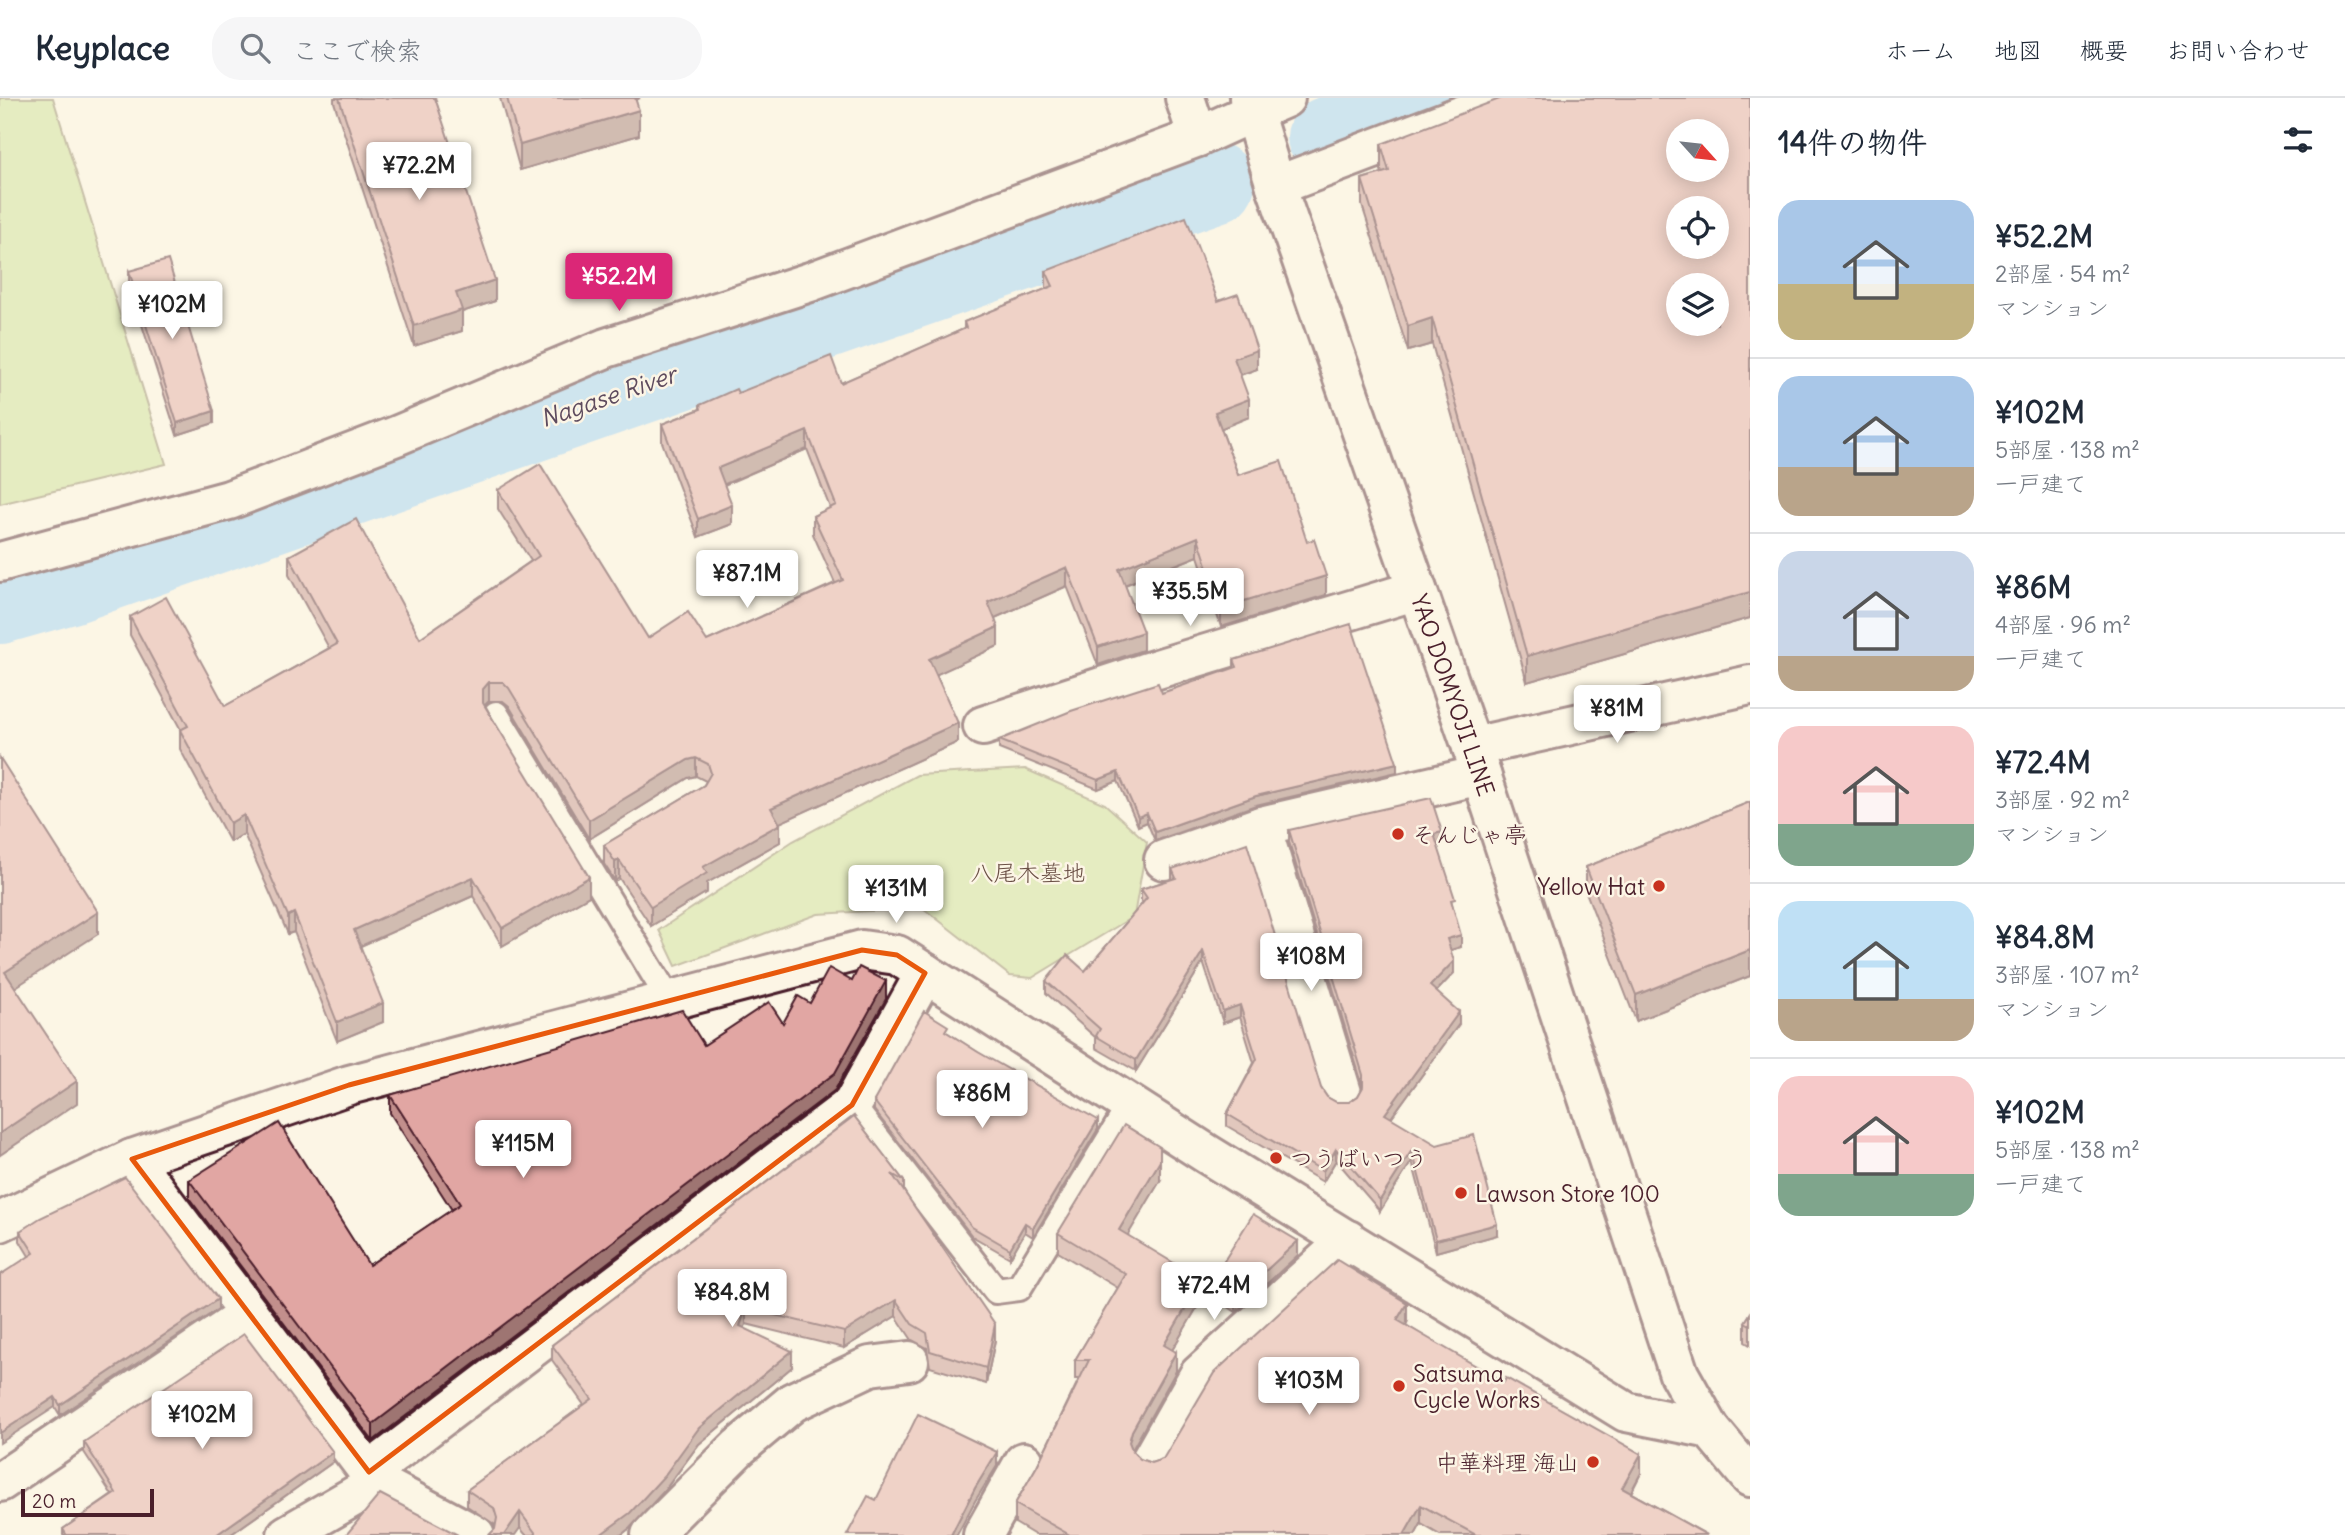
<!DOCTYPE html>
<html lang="ja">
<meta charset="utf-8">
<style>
:root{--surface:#fff;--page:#f6f6f7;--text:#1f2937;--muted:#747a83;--line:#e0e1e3;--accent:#db2777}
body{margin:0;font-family:Delius,"Klee One",sans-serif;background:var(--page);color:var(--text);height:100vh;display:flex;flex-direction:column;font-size:26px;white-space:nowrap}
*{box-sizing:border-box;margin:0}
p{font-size:23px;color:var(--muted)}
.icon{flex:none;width:38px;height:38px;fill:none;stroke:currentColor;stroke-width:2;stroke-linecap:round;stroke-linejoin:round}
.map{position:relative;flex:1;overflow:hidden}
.side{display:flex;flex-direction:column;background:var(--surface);width:595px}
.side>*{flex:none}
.needle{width:46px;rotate:117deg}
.tools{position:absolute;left:1666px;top:21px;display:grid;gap:14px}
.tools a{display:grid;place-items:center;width:63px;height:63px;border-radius:50%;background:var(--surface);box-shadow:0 4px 18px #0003;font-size:35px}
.scale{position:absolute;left:21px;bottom:18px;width:133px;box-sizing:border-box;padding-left:7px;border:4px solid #4a1f2b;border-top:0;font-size:19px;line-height:24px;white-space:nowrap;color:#4a1f2b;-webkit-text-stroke:5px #fcf5e5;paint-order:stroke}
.price{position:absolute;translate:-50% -60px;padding:0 16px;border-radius:7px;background:#fff;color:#222;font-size:23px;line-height:46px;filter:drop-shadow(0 2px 4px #0008)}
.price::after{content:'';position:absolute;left:50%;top:42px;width:21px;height:16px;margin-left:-10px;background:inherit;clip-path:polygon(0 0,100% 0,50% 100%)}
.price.on{background:var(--accent);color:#fff}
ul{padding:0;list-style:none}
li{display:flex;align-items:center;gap:21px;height:175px;padding:0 28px}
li+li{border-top:2px solid var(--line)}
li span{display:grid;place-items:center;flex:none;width:196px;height:140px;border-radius:21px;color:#555}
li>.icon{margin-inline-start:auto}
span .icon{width:84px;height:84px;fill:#fffc;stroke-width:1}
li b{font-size:30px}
h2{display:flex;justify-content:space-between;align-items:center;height:84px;padding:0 28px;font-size:30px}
header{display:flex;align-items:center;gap:42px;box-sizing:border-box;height:98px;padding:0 35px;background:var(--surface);border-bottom:2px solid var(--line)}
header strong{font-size:33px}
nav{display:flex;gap:38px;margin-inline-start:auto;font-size:24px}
.search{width:490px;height:63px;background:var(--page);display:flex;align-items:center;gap:18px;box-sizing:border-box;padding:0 24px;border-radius:28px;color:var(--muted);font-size:26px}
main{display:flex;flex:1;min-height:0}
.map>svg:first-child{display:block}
.green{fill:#cadf94;stroke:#8a7f60;stroke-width:2}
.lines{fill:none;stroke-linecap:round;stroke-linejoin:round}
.river{stroke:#99d0f8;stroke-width:80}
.lane-casing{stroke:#4a1f2b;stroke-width:30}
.street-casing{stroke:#4a1f2b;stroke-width:44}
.secondary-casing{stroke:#4a1f2b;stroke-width:44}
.lane{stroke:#fcf5e5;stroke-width:24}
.street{stroke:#fcf5e5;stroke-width:38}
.secondary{stroke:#fcf5e5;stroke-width:38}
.wall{fill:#c28f8c;stroke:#4a1f2b;stroke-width:2}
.shaded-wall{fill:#9e7472;stroke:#4a1f2b;stroke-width:2}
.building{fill:#e1a6a3;stroke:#4a1f2b;stroke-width:2;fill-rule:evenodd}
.marked{fill:none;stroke:#e8590c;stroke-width:5;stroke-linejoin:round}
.poi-dot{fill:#c8321e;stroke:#fcf5e5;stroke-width:2.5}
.labels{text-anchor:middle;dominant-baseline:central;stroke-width:5;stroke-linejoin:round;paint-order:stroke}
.street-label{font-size:23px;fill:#4a1f2b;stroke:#fcf5e5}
.poi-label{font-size:23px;fill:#4a1f2b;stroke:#fcf5e5;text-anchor:start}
.park-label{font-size:23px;fill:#6a4f45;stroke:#fcf5e5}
.water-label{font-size:24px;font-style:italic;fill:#5e4b5e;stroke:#fcf5e5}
</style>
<header>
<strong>Keyplace</strong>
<div class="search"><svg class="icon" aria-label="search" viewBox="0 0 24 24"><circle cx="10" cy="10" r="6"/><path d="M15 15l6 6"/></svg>ここで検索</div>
<nav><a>ホーム</a><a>地図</a><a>概要</a><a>お問い合わせ</a></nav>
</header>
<main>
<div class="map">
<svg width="1750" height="1437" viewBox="0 0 1750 1437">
<rect width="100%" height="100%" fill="#fcf5e5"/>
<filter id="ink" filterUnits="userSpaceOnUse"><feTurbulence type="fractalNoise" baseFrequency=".0143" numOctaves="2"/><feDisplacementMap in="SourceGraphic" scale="14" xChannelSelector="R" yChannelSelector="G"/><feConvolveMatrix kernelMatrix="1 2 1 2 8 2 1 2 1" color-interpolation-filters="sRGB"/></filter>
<g filter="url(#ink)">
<!-- green -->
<g class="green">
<polygon points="0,0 53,0 166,366 0,406"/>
<polygon points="1025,671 1105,706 1147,744 1134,818 1032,880 1010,878 923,810 818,816 676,868 659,832 793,743 917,677"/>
</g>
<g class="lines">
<!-- river -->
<g class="river">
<polyline points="1327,39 1425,0"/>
<polyline points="0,506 70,486 1215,85"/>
</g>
<defs>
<g id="lane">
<polyline points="496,616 670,903"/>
<polyline points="852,1007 996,1193 1019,1190 1130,1007"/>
</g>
<g id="street">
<polyline points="1185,0 1198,39"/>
<polyline points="1253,14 1285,0"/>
<polyline points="1276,88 1508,0"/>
<polyline points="983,628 1144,575 1417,492"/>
<polyline points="1472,649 1750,587"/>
<polyline points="1261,728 1342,995"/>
<polyline points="1164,762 1261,728 1481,677"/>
<polyline points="132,1061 377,1385 475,1437"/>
<polyline points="1151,1362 1199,1277 1348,1142"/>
<polyline points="369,1374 852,1007 925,875"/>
<polyline points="0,1384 249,1216"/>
<polyline points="287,1437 377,1385"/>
<polyline points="651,1437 739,1349 793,1304 870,1268 909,1263"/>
<polyline points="983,1437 1024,1364"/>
</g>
<g id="secondary">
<polyline points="1249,0 1276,88 1472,649 1679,1276 1710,1331 1750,1379"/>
<polyline points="0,464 229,402 396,338 606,250 810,184 1198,39 1253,14"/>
<polyline points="0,1124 132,1061 349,987 862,852 897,857 1207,1056 1626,1314 1710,1331"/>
</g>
</defs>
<!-- lane casing -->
<use href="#lane" class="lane-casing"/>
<!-- street casing -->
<use href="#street" class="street-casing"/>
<!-- secondary casing -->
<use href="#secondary" class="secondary-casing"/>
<!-- lane -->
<use href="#lane" class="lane"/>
<!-- street -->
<use href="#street" class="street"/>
<!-- secondary -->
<use href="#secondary" class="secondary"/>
</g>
<!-- wall -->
<g class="wall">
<polygon points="334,0 435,0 495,203 462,214 462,233 414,248 334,4"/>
<polygon points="500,0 640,0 636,2 639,37 520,72"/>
<polygon points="1750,0 1750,520 1527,584 1432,246 1408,253 1362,107 1362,81 1382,75 1381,72 1381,46"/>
<polygon points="129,173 214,325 177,337 129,186"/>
<polygon points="1046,173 1218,203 1257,271 1240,277 1249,319 1221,330 1238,377 1307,444 1326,497 1221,529 1198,458 1125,487 1143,552 1098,567 1067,488 995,520 998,548 936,576 958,644 779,725 780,744 707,785 707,794 651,828 619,780 615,783 604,766 604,747 704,687 706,683 696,678 688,680 589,741 509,608 503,603 489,603 485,607 589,798 502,848 473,798 360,848 383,924 337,943 294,834 288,836 244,736 230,744 180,651 180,632 181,632 130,537 130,519 225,608 329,550 289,477 289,458 420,540 531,463 498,411 498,392 648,540 707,543 835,485 813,436 813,418 830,410 807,351 724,387 732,426 698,439 662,344 662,326 700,311 700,307 738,295 841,285 964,231 964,224 1046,191"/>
<polygon points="1234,562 1397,674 1256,707 1155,743 1147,724 1138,728 1118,683 1098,691 999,651 999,642 1162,595 1234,570"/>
<polygon points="1750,704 1750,878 1636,923 1586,794 1586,769"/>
<polygon points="1289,732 1442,746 1437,747 1454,813 1461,849 1450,852 1454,875 1436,894 1459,926 1391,1020 1497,1137 1436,1154 1412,1063 1380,1113 1336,1062 1323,1084 1227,1028 1227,1016 1254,965 1240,919 1223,925 1203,864 1136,973 1096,950 1096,940 1046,895 1046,883 1085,873 1143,805 1141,803 1141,791 1172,781 1172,771 1327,999 1336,1004 1349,1004 1358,998 1363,989 1289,744"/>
<polygon points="852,883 886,901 835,992 373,1343 189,1100 189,1082 369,1167 452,1112 390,1015 390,997 704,947 783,925 810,905"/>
<polygon points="948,935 1098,1031 1033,1139 1025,1134 1010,1160 972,1138 874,1012 874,1003"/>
<polygon points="854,1018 904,1083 904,1093 995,1242 986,1286 930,1269 927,1250 912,1242 896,1218 844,1250 746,1226 744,1230 792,1269 699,1346 664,1393 630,1430 621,1437 526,1437 520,1430 495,1431 494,1426 467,1408 467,1392 584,1307 552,1262 552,1247"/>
<polygon points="1160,1083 1127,1137 1202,1201 1172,1252 1176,1273 1132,1352 1133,1354 1140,1361 1151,1365 1163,1361 1407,1225 1406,1227 1641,1375 1631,1395 1707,1437 1440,1437 1421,1426 1415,1437 1035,1437 1015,1425 1015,1406 1037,1368 1079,1281 1075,1281 1075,1262 1118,1190 1058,1154 1058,1135"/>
<polygon points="20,1133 218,1211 60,1317 55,1309 29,1158 20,1143"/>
<polygon points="1298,1157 1236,1214 1211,1198 1211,1184"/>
<polygon points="1750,1216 1750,1247 1745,1244 1745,1224"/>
<polygon points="84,1344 333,1364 230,1437 63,1437 63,1431 112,1397 84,1354"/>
</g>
<!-- shaded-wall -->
<g class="shaded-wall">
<polygon points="639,12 639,37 520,72 520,47"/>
<polygon points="495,182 495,203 462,214 462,233 414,248 414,228 456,195"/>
<polygon points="1432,220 1432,246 1408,253 1408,228"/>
<polygon points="1257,252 1257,271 1234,279 1234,260"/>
<polygon points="1249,301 1249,319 1215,333 1215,314"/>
<polygon points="214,313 214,325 177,337 177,325"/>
<polygon points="807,333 807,351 718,389 718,370"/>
<polygon points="732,407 732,426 698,439 698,421"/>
<polygon points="1198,439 1198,458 1119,489 1119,471"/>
<polygon points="1067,469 1067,488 988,523 988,504"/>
<polygon points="1326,478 1326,497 1221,529 1221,510"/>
<polygon points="1750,494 1750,520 1527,584 1527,558"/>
<polygon points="998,529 998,548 929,580 929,561"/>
<polygon points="1143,534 1143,552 1098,567 1098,549"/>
<polygon points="489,584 489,603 483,609 483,591"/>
<polygon points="958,625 958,644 771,729 771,710"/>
<polygon points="696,660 696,678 688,680 589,741 589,722 688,662"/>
<polygon points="1397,665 1397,674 1256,707 1155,743 1155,734 1256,698"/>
<polygon points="1118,674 1118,683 1098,691 1098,682"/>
<polygon points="1147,715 1147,724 1138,728 1138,719"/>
<polygon points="244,717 244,736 230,744 230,725"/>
<polygon points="780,726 780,744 707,785 707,794 651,828 651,809 703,769"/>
<polygon points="1442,734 1442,746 1434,748 1434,736"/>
<polygon points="619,762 619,780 615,783 615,764"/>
<polygon points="473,779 473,798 354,851 354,832"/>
<polygon points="589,779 589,798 502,848 502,830"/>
<polygon points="98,814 98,836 5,896 5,874"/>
<polygon points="294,815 294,834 288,836 288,818"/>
<polygon points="1461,837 1461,849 1447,853 1447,841"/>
<polygon points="1750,852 1750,878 1636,923 1636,897"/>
<polygon points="1203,853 1203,864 1136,973 1136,962"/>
<polygon points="1454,863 1454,875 1430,900 1430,888"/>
<polygon points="886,883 886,901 835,992 373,1343 373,1326"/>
<polygon points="383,905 383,924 337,943 337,924"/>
<polygon points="1240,907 1240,919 1223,925 1223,913"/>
<polygon points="1459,914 1459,926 1385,1028 1385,1016"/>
<polygon points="77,983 77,1005 0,1057 0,1035"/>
<polygon points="1098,1022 1098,1031 1033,1139 1033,1130"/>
<polygon points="1336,1051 1336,1062 1323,1084 1323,1073"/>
<polygon points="1412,1052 1412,1063 1380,1113 1380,1102"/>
<polygon points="1160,1063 1160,1083 1119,1152 1119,1132"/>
<polygon points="1025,1125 1025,1134 1010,1160 1010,1151"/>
<polygon points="1497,1126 1497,1137 1436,1154 1436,1142"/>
<polygon points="1298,1143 1298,1157 1236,1214 1236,1200"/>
<polygon points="1202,1182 1202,1201 1164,1266 1164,1247"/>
<polygon points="218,1201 218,1211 60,1317 60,1307"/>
<polygon points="896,1202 896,1218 844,1250 844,1234"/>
<polygon points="1407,1205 1407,1225 1397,1241 1397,1222"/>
<polygon points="746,1210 746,1226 740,1243 740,1228"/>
<polygon points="995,1226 995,1242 986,1286 986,1270"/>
<polygon points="792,1253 792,1269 699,1346 664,1393 630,1430 621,1437 600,1437 699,1330"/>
<polygon points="1176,1254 1176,1273 1132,1352 1129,1344 1132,1333"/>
<polygon points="55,1299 55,1309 0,1345 0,1335"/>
<polygon points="333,1354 333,1364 230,1437 216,1437"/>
<polygon points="997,1354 997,1368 975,1403 957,1437 951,1437 975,1390"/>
<polygon points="1641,1356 1641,1375 1622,1410 1622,1390"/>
<polygon points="1421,1407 1421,1426 1415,1437 1404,1437"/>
<polygon points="520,1414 520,1430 515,1437 504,1437"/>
</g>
<!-- building -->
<g class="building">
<polygon points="339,0 435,0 495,182 456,195 462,212 414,228"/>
<polygon points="507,0 635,0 639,12 520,47"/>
<path d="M1502 0H1750V494L1527 558 1432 220 1408 228 1362 81 1389 73 1381 46ZM1678 33H1717V72H1678ZM1678 110H1717V149H1678ZM1678 187H1717V226H1678Z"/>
<polygon points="1186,119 1218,203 1238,196 1257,252 1234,260 1249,301 1215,314 1238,377 1281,363 1307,444 1314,441 1326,478 1221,510 1198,439 1119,471 1143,534 1098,549 1067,469 988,504 998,529 929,561 958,625 771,710 780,726 703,769 707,775 651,809 619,762 615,764 604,747 704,687 711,675 708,666 696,660 688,662 589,722 509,590 503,584 489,584 483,591 483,605 589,779 502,830 473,779 354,832 383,905 337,924 294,815 288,818 244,717 230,725 180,632 188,628 130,519 166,499 225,608 337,546 289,458 356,421 420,540 539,458 498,392 540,366 648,540 688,514 707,543 843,482 813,418 836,407 807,333 718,370 732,407 698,421 662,326 701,311 700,307 736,291 738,295 831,258 841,285 966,230 964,224 1053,188 1046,173"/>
<polygon points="168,162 214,313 177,325 129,173"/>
<polygon points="1351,526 1397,665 1256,698 1155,734 1147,715 1138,719 1118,674 1098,682 999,642 1071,613 1158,585 1162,595 1237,569 1234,562"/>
<polygon points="0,660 98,814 5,874 77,983 0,1035"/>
<polygon points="1431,700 1442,734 1434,736 1455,801 1451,802 1461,837 1447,841 1454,863 1430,888 1459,914 1385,1016 1437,1047 1474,1037 1497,1126 1436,1142 1412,1052 1380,1102 1336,1051 1323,1073 1227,1016 1257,961 1240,907 1223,913 1203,853 1136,962 1096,938 1100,931 1046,883 1067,857 1085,873 1147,800 1141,791 1176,780 1172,771 1247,745 1321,990 1327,999 1336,1004 1349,1004 1358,998 1363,989 1363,977 1289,732"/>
<polygon points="1750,704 1750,852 1636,897 1586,769"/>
<polygon points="859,869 886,883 835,975 373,1326 189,1082 279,1025 369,1167 460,1106 390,997 682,912 704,947 769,904 783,925 798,898 810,905 829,870 852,883"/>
<polygon points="924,913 948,928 945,933 978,954 1098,1022 1033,1130 1025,1125 1010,1151 972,1129 874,1003"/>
<polygon points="854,1018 904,1083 892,1076 995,1226 986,1270 930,1253 927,1235 912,1226 896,1202 844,1234 746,1210 740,1228 792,1253 699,1330 664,1378 630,1415 600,1437 537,1437 520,1414 504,1437 489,1437 495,1431 497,1420 494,1410 467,1392 592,1301 552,1247"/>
<polygon points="1124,1027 1160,1049 1160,1063 1119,1132 1202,1182 1164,1247 1176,1254 1132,1333 1129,1344 1133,1354 1140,1361 1151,1365 1163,1361 1214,1275 1337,1162 1407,1205 1397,1222 1504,1284 1506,1280 1641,1356 1622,1390 1707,1437 1476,1437 1421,1407 1404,1437 1070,1437 1015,1406 1037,1368 1089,1262 1075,1262 1126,1176 1058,1135"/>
<polygon points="125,1079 218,1201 60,1307 55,1299 0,1335 0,1177 34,1155 20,1133 40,1120"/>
<polygon points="1253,1116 1298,1143 1236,1200 1211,1184"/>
<polygon points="1750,1216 1750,1227 1745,1224"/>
<polygon points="244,1236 333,1354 216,1437 65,1437 66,1436 63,1431 116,1395 84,1344"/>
<polygon points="918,1316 997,1354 975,1390 951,1437 847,1437 868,1398 876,1402"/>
<polygon points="380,1396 458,1437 346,1437"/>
</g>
</g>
<!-- marked area -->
<path d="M0 0H1750V1437H0ZM862 852 897 857 925 875 852 1007 369 1374 132 1061 349 987Z" fill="#fcf5e5" fill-opacity=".55" fill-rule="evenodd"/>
<path class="marked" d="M862 852 897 857 925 875 852 1007 369 1374 132 1061 349 987Z"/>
<!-- markers -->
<g class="poi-dot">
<circle cx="1398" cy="736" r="7"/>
<circle cx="1659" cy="788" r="7"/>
<circle cx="1276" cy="1060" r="7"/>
<circle cx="1461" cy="1095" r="7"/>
<circle cx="1399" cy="1288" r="7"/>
<circle cx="1593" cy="1364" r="7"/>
</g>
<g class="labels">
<!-- street labels -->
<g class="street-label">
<text transform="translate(1453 597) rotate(71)">YAO DOMYOJI LINE</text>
</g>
<!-- poi labels -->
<g class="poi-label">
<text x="1412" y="736">そんじゃ亭</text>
<text x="1645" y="788" text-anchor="end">Yellow Hat</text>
<text x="1290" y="1060">つうばいつう</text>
<text x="1475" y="1095">Lawson Store 100</text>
<text x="1413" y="1275">Satsuma<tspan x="1413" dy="26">Cycle Works</tspan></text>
<text x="1579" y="1364" text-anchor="end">中華料理 海山</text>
</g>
<!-- park labels -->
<g class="park-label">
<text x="1028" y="774">八尾木墓地</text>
</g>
<!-- water labels -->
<g class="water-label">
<text transform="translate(608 298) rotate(-19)">Nagase River</text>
</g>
</g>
</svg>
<div class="tools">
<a><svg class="needle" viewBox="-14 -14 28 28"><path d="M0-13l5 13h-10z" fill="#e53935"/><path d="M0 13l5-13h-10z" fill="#747a83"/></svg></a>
<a><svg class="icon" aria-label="locate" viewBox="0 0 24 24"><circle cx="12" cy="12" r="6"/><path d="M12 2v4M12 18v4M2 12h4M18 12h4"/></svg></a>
<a><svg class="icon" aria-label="layers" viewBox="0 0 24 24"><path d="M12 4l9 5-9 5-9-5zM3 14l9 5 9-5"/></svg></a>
</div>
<div class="scale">20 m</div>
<b class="price" style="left:419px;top:104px">¥72.2M</b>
<b class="price on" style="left:619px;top:215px">¥52.2M</b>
<b class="price" style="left:172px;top:243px">¥102M</b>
<b class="price" style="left:747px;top:512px">¥87.1M</b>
<b class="price" style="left:1190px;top:530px">¥35.5M</b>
<b class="price" style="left:1617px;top:647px">¥81M</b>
<b class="price" style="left:896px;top:827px">¥131M</b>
<b class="price" style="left:1311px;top:895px">¥108M</b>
<b class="price" style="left:982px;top:1032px">¥86M</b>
<b class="price" style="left:523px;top:1082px">¥115M</b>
<b class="price" style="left:1214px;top:1224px">¥72.4M</b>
<b class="price" style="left:732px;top:1231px">¥84.8M</b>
<b class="price" style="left:1309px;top:1319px">¥103M</b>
<b class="price" style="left:202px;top:1353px">¥102M</b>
</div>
<section class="side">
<h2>14件の物件<svg class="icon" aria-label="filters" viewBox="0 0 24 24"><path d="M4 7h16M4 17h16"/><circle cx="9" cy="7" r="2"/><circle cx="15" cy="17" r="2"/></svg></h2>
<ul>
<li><span style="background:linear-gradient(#a9c7e8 60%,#c2b280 0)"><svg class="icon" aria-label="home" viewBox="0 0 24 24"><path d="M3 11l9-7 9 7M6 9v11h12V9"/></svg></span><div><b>¥52.2M</b><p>2部屋 · 54 m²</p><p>マンション</p></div></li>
<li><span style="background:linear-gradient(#a9c7e8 65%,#b9a48a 0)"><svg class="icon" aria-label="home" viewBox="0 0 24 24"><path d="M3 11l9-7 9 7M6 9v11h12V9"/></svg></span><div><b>¥102M</b><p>5部屋 · 138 m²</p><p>一戸建て</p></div></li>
<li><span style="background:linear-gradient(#c9d6e8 75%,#b9a48a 0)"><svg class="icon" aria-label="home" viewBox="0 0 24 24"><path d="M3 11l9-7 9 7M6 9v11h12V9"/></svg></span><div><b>¥86M</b><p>4部屋 · 96 m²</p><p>一戸建て</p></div></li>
<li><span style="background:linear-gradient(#f6c9c9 70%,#7fa58c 0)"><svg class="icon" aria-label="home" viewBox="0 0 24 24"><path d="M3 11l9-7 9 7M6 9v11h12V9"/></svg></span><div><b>¥72.4M</b><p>3部屋 · 92 m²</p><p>マンション</p></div></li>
<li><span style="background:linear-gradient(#bfe0f5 70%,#b9a48a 0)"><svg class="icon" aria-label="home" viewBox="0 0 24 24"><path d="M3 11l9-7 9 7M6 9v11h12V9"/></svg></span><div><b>¥84.8M</b><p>3部屋 · 107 m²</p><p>マンション</p></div></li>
<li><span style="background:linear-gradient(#f6c9c9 70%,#7fa58c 0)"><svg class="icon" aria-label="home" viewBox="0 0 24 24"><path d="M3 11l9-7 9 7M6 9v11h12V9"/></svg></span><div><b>¥102M</b><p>5部屋 · 138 m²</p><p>一戸建て</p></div></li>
</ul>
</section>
</main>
